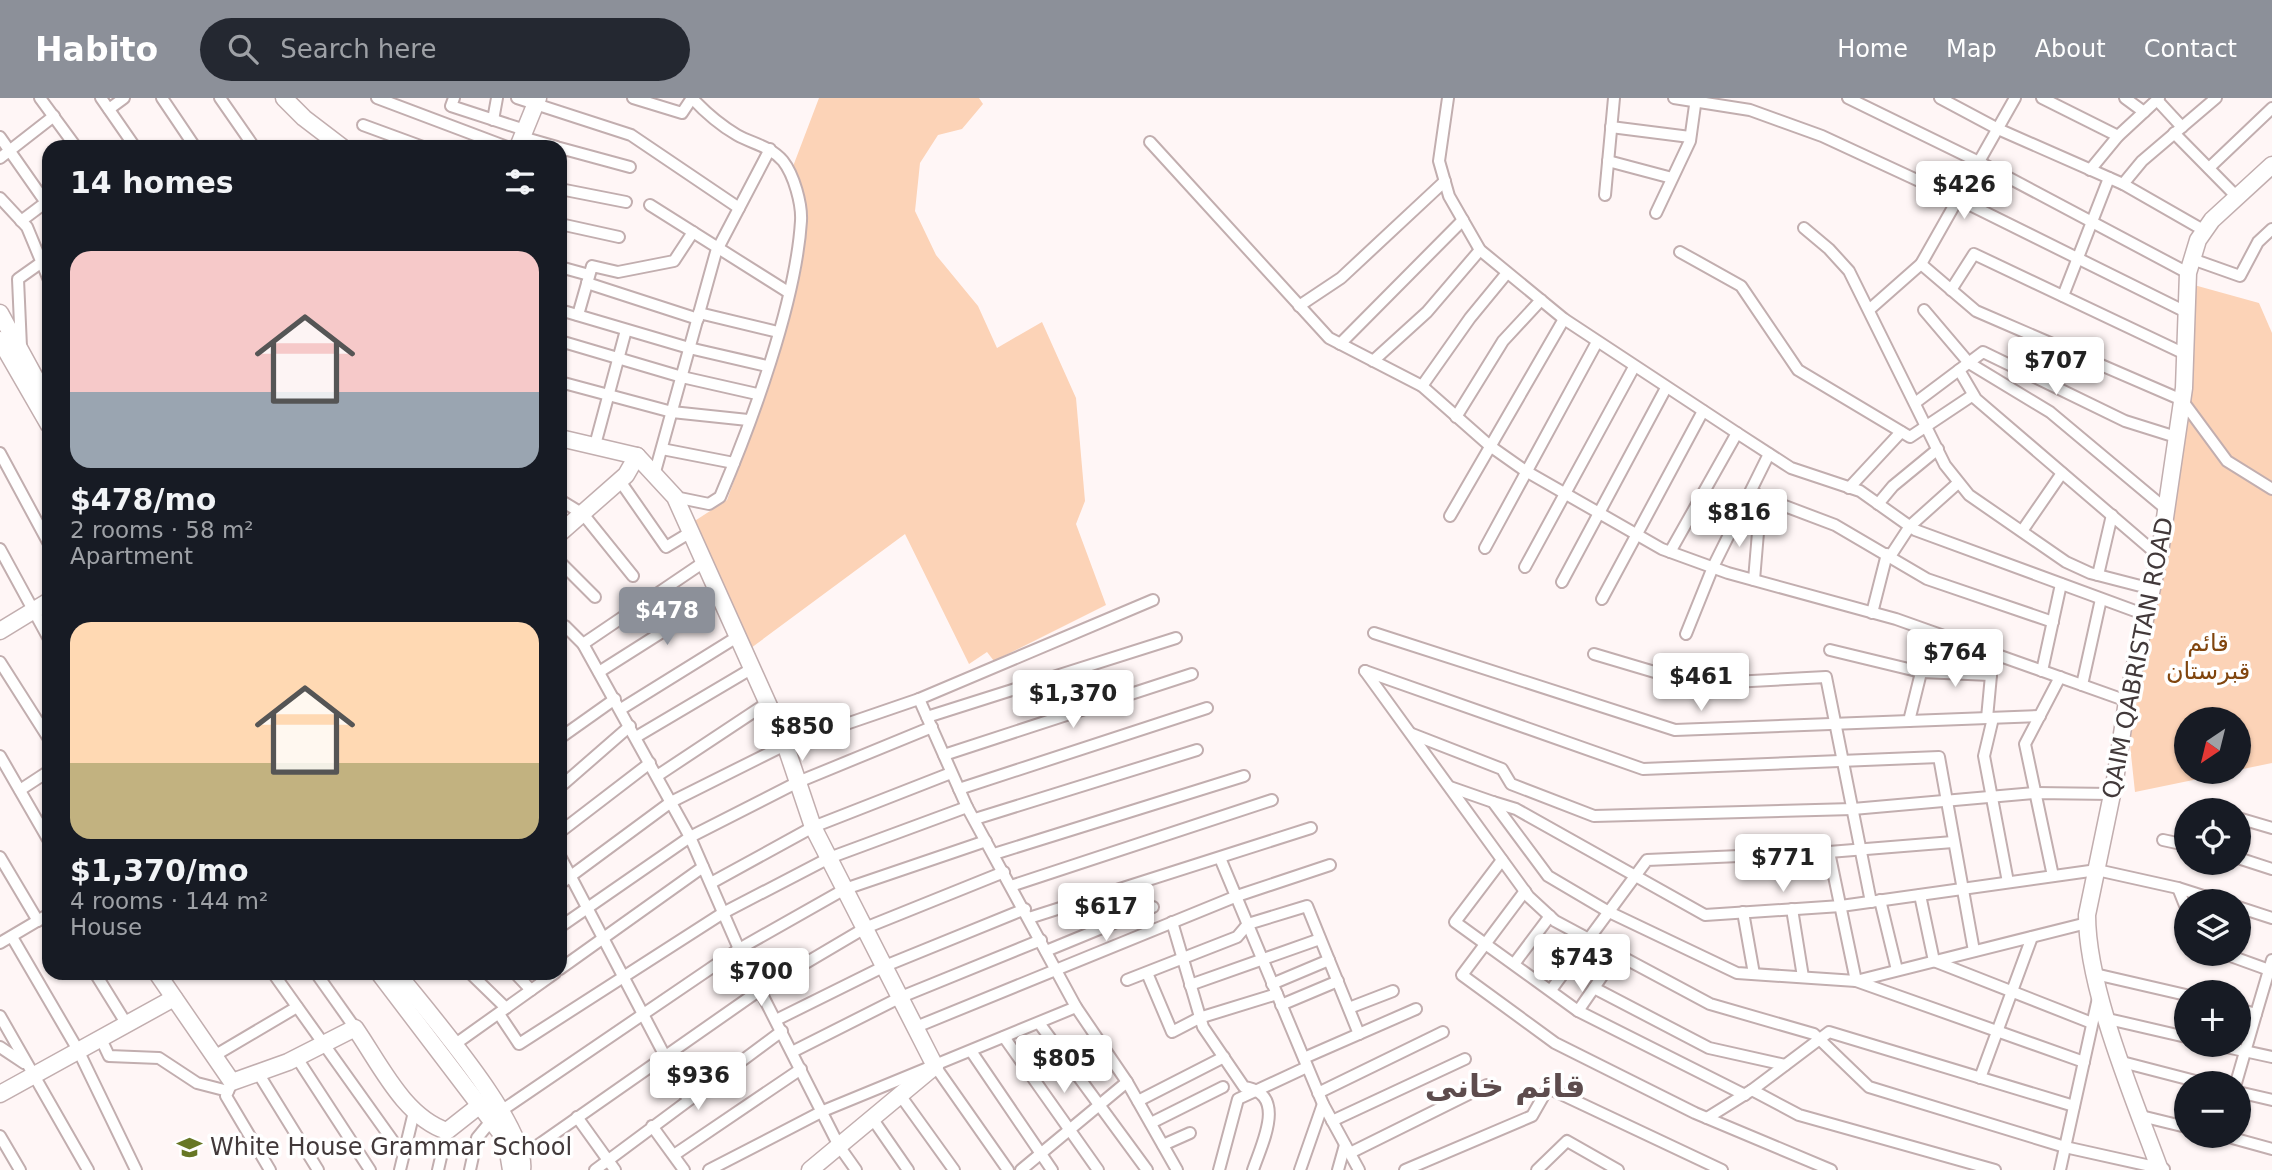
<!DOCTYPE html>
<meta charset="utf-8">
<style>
:root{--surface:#171b24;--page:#242831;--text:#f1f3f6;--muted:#9ea1a6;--accent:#8c9099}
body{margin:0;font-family:"DejaVu Sans",Vazirmatn,sans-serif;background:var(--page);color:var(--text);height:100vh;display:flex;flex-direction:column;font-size:26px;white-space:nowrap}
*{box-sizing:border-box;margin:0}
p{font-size:23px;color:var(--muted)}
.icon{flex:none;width:38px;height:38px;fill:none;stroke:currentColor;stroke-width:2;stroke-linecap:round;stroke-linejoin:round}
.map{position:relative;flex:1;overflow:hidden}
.details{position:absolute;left:42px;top:42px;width:525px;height:840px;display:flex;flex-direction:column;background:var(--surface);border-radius:21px;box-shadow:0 2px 5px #0004}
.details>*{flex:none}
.needle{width:46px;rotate:215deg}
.fabs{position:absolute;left:2174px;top:609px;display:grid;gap:14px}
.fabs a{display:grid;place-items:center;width:77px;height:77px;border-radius:50%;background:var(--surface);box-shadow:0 2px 5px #0004;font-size:35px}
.price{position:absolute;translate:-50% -60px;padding:0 16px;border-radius:7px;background:#fff;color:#222;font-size:23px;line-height:46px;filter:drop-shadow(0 2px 4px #0008)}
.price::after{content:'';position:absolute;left:50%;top:42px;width:21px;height:16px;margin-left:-10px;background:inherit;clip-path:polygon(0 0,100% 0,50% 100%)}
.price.current{background:var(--accent);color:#fff}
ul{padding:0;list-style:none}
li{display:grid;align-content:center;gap:14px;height:371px;padding:0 28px}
li span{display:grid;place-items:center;height:217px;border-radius:21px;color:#555}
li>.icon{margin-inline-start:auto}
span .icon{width:126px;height:126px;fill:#fffc;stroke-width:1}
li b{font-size:30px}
h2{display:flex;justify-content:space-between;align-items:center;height:84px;padding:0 28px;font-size:30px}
header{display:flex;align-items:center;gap:42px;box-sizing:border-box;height:98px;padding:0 35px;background:var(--accent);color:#fff}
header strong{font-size:33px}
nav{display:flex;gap:38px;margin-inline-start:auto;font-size:24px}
.search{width:490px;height:63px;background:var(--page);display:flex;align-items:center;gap:18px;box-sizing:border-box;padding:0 24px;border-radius:38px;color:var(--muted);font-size:26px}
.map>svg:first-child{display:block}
.green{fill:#fcd3b7}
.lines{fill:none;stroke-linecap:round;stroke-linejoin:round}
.street-casing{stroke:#c2aeaf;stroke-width:14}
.secondary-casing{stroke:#c2aeaf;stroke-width:19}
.street{stroke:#fff;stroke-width:10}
.secondary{stroke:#fff;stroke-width:16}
.labels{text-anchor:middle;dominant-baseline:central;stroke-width:7;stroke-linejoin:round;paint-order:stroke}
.park-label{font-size:24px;fill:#80450e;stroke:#fff}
.street-label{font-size:24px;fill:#42393a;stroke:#fff}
.poi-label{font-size:24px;fill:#42393a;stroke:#fff;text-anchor:start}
.district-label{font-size:32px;font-weight:bold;fill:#5d4c4d;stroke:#fff}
</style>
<header>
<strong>Habito</strong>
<div class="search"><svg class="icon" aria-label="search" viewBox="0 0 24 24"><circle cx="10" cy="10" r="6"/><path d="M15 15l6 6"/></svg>Search here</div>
<nav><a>Home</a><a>Map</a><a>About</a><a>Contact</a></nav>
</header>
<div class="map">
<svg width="2272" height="1072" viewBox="0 0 2272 1072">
<rect width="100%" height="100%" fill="#fff6f6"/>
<!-- green -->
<g class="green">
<polygon points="819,0 979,0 983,6 962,31 938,37 920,65 915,113 936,157 978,208 997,250 1042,224 1076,300 1085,403 1076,426 1106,507 994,563 987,554 969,566 905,436 751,550 690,426 727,402 774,274 801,173 808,117 792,71"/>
<polygon points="2194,187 2259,205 2272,235 2272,665 2238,672 2238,621 2186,621 2186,674 2232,674 2135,694 2130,647 2134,606"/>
</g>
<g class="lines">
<defs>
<g id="street">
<polyline points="40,0 76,49"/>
<polyline points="101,0 135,49"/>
<polyline points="162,0 195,49"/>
<polyline points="220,0 254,49"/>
<polyline points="377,0 507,49"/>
<polyline points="454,0 451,8 525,32"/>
<polyline points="517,0 631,37 739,110"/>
<polyline points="633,0 682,15 692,0"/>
<polyline points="1448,0 1439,63 1449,98 1480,152 1564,221 1737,335"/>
<polyline points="1674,0 1750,12 1822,38 1958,101 2186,214"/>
<polyline points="1848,0 1979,64 2188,175"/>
<polyline points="1940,0 1998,31 2123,86 2205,133"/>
<polyline points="2042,0 2118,38"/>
<polyline points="2125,0 2144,14"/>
<polyline points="2157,2 2182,29"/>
<polyline points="109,11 124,0"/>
<polyline points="493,22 497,0"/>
<polyline points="363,27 423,49"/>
<polyline points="1611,29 1690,39"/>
<polyline points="2174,35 2237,99"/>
<polyline points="0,39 49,109"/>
<polyline points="522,39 557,49"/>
<polyline points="1150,44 1329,240 1422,288 1490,348 1524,372 1662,451 1728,475 1896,521 2127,603"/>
<polyline points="560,50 630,69"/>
<polyline points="0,60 54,18"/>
<polyline points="1608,63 1672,80"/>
<polyline points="2209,70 2272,10"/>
<polyline points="2090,72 2118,38 2159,0"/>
<polyline points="2123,86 2142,63 2216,0"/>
<polyline points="560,91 626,104"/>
<polyline points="1605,97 1614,0"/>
<polyline points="0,100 27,129 49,182"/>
<polyline points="650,107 788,194"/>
<polyline points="1656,115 1690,43 1696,0"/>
<polyline points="21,123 49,102"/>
<polyline points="560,126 619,139"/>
<polyline points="1804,130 1829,151 1849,173 1945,367 1969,397 2066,464 2090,475 2152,491"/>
<polyline points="1680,154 1741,188 1798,272 1910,339 1973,297"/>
<polyline points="2192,161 2240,178 2258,144 2272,131"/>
<polyline points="1921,166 1976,213 2182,302 2227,363 2272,391"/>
<polyline points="560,169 589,177"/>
<polyline points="587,185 698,221"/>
<polyline points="1951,192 1974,156 2185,256"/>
<polyline points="2063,198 2109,80"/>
<polyline points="1299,208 1341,180 1445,83"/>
<polyline points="1870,211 1921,166 2015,0"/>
<polyline points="560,212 689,250 767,268"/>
<polyline points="1924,212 1969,265 2050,314 2166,411"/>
<polyline points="699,215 778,234"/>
<polyline points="578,217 592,168 618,174 674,163 693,134"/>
<polyline points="560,243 682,279 757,296"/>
<polyline points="1340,246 1463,122"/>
<polyline points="21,249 18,181 42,164"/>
<polyline points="1373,263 1427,214 1480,152"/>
<polyline points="1959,272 1976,301 2159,458"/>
<polyline points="560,284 672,314 748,322"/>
<polyline points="1422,288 1470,220 1507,175"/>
<polyline points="1915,305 1983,254 2125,323 2176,339"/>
<polyline points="1456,319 1503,243 1541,202"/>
<polyline points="595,347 626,232"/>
<polyline points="662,351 734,365"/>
<polyline points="0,355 49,446"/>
<polyline points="655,374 716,154 770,51"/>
<polyline points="620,383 666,449 691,434"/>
<polyline points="1849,390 1901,334"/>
<path d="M675 399 709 406 720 399C752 324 796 204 801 123 802 106 794 77 783 63 770 48 753 46 737 37 720 27 705 14 692 0"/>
<polyline points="1761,399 1835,427 1927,481 2053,524"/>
<polyline points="560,402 583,416 633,478"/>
<polyline points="1878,406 1893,388 1938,351"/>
<polyline points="1450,418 1564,221"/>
<polyline points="2022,433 2062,375"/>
<polyline points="1485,450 1597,244"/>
<polyline points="0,451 49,541"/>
<polyline points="1670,454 1737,335 1791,370 1860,393 1915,432 2146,517"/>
<polyline points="1891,457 1910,428 1958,385"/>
<polyline points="560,464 595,499"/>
<polyline points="1525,469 1634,269"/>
<polyline points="2098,477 2112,417"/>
<polyline points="1754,482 1761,399 1756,396"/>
<polyline points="1562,484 1666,290"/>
<polyline points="1602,501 1703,313"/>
<polyline points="1872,515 1887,456"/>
<polyline points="560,534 565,528 583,546 690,739 739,851 839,1048 856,1072"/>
<polyline points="1374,535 1675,632 2040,618"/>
<polyline points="1686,536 1713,469 1769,356"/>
<polyline points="583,546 704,464"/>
<polyline points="1830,552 1921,574 1991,577"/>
<polyline points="1594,556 1695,586 1826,579 1871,804"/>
<polyline points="0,564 49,641"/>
<polyline points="1365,573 1529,799 1555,823 1710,906 1814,936 1869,989 2065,1049 2164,1071"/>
<polyline points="1365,573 1643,671 1939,659 1974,853"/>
<polyline points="2042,573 2061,486"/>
<polyline points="599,574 719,498"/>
<polyline points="2082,587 2101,501"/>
<polyline points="919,601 967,709 1076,909 1127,984 1177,1072"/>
<polyline points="621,611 737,539"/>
<polyline points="927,619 1176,540"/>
<polyline points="1987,620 1993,556"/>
<polyline points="1993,620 1984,658 2008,784"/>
<polyline points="1909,623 1931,534"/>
<polyline points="1412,636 1502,671 1511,686 1594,718 1853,711 2035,695 2112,696"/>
<polyline points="636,639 751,571"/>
<polyline points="560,640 615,601"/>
<polyline points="944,657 1192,576"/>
<polyline points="0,658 49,743"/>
<polyline points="657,678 767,605"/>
<polyline points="560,689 630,628"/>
<polyline points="1450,689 1493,704 1548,778 1609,814 1737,875 1856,883 2087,825"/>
<polyline points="959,691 1207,610"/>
<polyline points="20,692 49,673"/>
<polyline points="1493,704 1516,711 1705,817 1841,808 2097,772 2178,790 2219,803"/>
<polyline points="2213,711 2216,712"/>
<polyline points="2238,720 2272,730"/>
<polyline points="975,721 1197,652"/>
<polyline points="560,734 650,665"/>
<polyline points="2163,742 2186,747"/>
<polyline points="1829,754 1856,883 2084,964"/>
<polyline points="994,756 1244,678"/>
<polyline points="560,758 688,1002"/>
<polyline points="0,759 38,823"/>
<polyline points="1220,760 1323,1006 1359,1072"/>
<polyline points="2238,760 2272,771"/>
<polyline points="1502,762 1455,824 1578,913 1745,997"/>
<polyline points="2053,778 2025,646 2060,579"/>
<polyline points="711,785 813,729 951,675"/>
<polyline points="560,786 671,704 785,647 919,601 1153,502"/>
<polyline points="1011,788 1272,702"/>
<polyline points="2178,790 2186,810"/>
<polyline points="1525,793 1462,877 1555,945 1695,1015 1831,1072"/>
<polyline points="1920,797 1934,863 2092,925"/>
<polyline points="1880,802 1897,872"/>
<polyline points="2238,809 2272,820"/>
<polyline points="1792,811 1803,879"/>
<polyline points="1743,814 1754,876"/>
<polyline points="1029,820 1311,730"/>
<path d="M1172 824 1203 929 1244 989C1288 996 1262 1045 1253 1072"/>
<polyline points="560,829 690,739 798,684 932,629"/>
<polyline points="12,839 78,952 136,1072"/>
<polyline points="0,845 49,816"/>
<polyline points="1046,853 1153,809"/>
<polyline points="2225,856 2272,873"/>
<polyline points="1514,866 1550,818"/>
<polyline points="560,871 703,769"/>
<polyline points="95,875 126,925"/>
<polyline points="273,875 403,1057"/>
<polyline points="316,875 355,930"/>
<polyline points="470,875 506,910"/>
<polyline points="515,875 531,892"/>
<polyline points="1147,875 1172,934 1199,920 1277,896"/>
<polyline points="2095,876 2186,897"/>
<polyline points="1127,882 1237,839 1248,826 1307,808 1359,936"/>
<polyline points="1272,886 1329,862"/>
<polyline points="1190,887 1320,841"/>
<polyline points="1594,890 1709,950 1785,967"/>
<polyline points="1551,892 1647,762 1829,754 1953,744"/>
<polyline points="1281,907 1338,883"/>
<polyline points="1349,910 1393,893"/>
<polyline points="1578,913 1616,858"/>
<polyline points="499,916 519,946 723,815 829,760 967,709"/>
<polyline points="2256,916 2272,862"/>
<polyline points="0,918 88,1072"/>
<polyline points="2108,921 2186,939"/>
<polyline points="776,922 885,868 1025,811"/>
<polyline points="1039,925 1147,1072"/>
<polyline points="916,929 1237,798 1330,767"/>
<polyline points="100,939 109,958 159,960 197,985 228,993"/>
<polyline points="1004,939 1098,1072"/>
<polyline points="454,947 555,875"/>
<polyline points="2217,947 2272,959"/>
<polyline points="0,949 24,965"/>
<polyline points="971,953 1052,1072"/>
<polyline points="792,954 901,899 1041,842"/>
<polyline points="214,958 297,909"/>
<polyline points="297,960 370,1072"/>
<polyline points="1304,960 1416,911"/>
<polyline points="2122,964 2203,985"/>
<polyline points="935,968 1008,1072"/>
<polyline points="258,975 318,1072"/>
<polyline points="1980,980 2032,839"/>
<polyline points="2236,985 2256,916 2238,911"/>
<polyline points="230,989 226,998 270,1072"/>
<polyline points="1752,992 1799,1017 1995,1072"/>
<polyline points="2238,994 2272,1002"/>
<polyline points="1318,995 1443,934"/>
<polyline points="900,997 954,1072"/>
<polyline points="1138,1003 1224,959"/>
<polyline points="501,1013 739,851 845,791 986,743"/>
<polyline points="2141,1018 2186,1029"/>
<polyline points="577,1019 615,1072"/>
<polyline points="872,1020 908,1072"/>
<polyline points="1707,1020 1752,992 1829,934 2074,1008"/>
<polyline points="1332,1023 1465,961"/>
<polyline points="1151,1025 1223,989"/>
<polyline points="652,1028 684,1072"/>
<polyline points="0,1038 20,1072"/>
<polyline points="2225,1038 2272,1051"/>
<polyline points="1163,1047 1190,1035"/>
<polyline points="1350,1055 1487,987"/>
<polyline points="524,1057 760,892 865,830 1004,774"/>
<polyline points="674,1057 801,971"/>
<polyline points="400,1072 414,1014"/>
<polyline points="438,1072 447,1033"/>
<polyline points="470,1072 477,1040 491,1023"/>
<polyline points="595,1072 782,933"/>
<polyline points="709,1072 823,1013 1076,909"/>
<polyline points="1021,1072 1127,984"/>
<polyline points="1219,1072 1238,1001 1307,969"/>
<polyline points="1300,1072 1323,1006"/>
<polyline points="1338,1072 1345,1047"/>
<polyline points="1405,1072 1532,1018 1548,990 1722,1072"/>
<polyline points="1537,1072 1567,1043 1618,1072"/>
<polyline points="2060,1072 2098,900"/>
</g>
<g id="secondary">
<polyline points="284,0 304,20 342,49"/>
<polyline points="518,49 538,0"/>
<polyline points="0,215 49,305"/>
<polyline points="0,242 49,327"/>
<polyline points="560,340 637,358 675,399 782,637 813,729 935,968 810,1072"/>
<polyline points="560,435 626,377 637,358"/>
<polyline points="0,533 49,503"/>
<path d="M157 875 232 984 288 964 355 930C380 966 404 1019 447 1033L480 1007"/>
<polyline points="379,875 506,1042 511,1072"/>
<path d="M397 875C426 912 529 1029 522 1072"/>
<polyline points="0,996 174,900"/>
<path d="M2160 1072C2134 1001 2087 891 2087 817L2115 682 2127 603 2160 454 2184 290 2188 175 2198 142 2212 122 2272 67"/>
</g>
</defs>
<!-- street casing -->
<use href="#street" class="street-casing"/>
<!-- secondary casing -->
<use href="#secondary" class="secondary-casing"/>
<!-- street -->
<use href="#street" class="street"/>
<!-- secondary -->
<use href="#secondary" class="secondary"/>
</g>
<!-- icons -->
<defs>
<symbol id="school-bare" viewBox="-9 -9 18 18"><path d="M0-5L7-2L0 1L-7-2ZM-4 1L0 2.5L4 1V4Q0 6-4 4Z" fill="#677725" stroke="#fff" stroke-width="2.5" paint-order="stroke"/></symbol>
</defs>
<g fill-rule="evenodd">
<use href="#school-bare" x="172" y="1032" width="35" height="35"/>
</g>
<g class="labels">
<!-- park labels -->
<g class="park-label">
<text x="2208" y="545">قائم<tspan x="2208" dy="28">قبرستان</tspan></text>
</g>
<!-- street labels -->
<g class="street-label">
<text transform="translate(2138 560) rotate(-79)">QAIM QABRISTAN ROAD</text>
</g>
<!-- poi labels -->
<g class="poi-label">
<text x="210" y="1049">White House Grammar School</text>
</g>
<!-- district labels -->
<g class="district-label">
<text x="1505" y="988">قائم خانى</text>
</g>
</g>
</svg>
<div class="fabs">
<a><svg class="needle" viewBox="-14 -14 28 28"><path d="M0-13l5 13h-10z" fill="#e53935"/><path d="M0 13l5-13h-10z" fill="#9ea1a6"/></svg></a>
<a><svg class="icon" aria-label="locate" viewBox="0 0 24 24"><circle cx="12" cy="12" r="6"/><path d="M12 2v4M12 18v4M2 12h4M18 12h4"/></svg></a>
<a><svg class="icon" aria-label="layers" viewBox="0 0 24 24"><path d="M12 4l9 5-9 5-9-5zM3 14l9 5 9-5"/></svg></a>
<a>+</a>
<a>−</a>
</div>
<b class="price" style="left:1964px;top:123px">$426</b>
<b class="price" style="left:2056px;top:299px">$707</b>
<b class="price" style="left:1739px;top:451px">$816</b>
<b class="price current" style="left:667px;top:549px">$478</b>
<b class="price" style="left:1955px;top:591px">$764</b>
<b class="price" style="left:1701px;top:615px">$461</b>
<b class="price" style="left:1073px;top:632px">$1,370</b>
<b class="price" style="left:802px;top:665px">$850</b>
<b class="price" style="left:1783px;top:796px">$771</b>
<b class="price" style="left:1106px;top:845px">$617</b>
<b class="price" style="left:1582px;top:896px">$743</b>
<b class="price" style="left:761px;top:910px">$700</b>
<b class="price" style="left:1064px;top:997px">$805</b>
<b class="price" style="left:698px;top:1014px">$936</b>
<section class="details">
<h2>14 homes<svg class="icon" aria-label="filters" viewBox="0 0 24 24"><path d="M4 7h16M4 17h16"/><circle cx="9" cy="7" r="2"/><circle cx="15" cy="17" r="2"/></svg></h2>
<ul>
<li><span style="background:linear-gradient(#f6c9c9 65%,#9aa5b1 0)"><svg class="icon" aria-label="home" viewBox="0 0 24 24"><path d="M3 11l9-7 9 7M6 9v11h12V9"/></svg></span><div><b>$478/mo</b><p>2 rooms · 58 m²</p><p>Apartment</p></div></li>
<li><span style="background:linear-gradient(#ffd9b3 65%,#c2b280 0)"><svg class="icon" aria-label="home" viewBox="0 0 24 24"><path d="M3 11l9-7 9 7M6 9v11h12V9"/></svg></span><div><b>$1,370/mo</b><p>4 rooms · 144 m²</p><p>House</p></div></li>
</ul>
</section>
</div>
